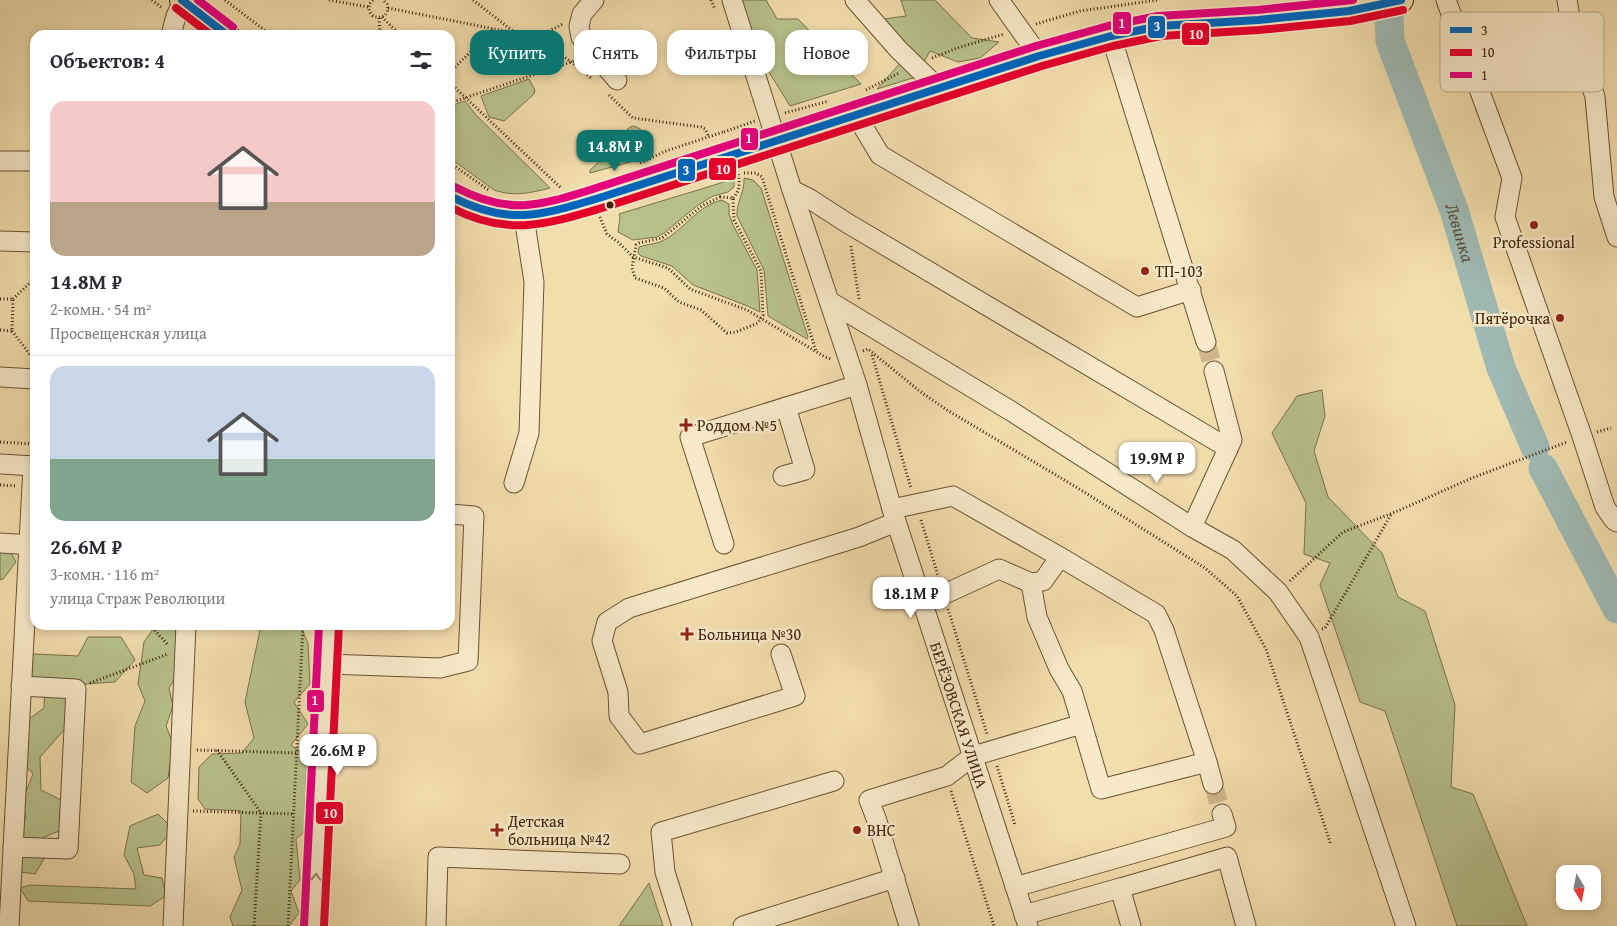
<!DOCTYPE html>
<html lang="ru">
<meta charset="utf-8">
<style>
:root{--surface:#fff;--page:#f7f7f7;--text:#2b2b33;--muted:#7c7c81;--line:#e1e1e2;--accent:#0f766e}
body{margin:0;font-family:"Gentium Book Plus",serif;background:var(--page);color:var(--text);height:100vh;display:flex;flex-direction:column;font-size:19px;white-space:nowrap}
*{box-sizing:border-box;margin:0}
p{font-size:16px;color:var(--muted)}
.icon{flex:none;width:28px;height:28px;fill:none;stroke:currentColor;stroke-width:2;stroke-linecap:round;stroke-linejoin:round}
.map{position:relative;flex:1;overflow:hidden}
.side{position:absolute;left:30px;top:30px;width:425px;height:600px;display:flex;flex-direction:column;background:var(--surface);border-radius:15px;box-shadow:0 2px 8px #0003}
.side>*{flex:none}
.top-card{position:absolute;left:470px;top:30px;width:475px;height:45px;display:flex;gap:10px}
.needle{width:32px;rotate:170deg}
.controls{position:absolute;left:1556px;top:865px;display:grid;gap:10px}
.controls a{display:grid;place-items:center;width:45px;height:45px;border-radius:10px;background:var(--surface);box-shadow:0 2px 8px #0003;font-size:25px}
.price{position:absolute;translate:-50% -42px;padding:0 11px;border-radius:10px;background:#fff;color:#222;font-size:16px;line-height:32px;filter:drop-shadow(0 1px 2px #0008)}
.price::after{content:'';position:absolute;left:50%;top:30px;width:15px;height:11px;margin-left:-8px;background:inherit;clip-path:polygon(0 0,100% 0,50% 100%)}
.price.on{background:var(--accent);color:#fff}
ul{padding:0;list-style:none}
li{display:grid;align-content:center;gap:10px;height:265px;padding:0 20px}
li+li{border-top:1px solid var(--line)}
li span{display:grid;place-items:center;height:155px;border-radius:15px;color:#555}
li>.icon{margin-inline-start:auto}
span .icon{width:90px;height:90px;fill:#fffc;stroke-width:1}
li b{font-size:21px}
h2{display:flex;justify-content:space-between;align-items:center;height:60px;padding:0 20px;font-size:21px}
.chip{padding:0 18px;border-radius:15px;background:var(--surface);box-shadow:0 2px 8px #0003;font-size:18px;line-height:45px}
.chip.on{background:var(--accent);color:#fff}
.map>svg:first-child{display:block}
.green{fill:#b8c28c;stroke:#7a724a}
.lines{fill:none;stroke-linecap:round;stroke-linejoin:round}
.river{stroke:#9fbab4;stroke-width:29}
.minor-tunnel{stroke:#ceb88b;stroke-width:19;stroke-dasharray:19 9;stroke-linecap:butt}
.minor-casing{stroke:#6a5132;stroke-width:21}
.major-casing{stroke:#3d2209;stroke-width:26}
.path{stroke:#3d2209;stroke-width:3;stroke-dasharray:1 2.5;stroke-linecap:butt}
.minor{stroke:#f7e9c9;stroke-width:19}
.major{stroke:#f2ddac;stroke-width:24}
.bus-1-casing{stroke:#f7e9c9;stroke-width:11}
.bus-2-casing{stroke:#f7e9c9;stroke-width:11}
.bus-3-casing{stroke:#f7e9c9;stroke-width:11}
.bus-1{stroke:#0065bd;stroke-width:8}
.bus-2{stroke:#e4002b;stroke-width:8}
.bus-3{stroke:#e5007d;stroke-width:8}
.oneway{stroke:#9a8669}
.bus-dot{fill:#3d2209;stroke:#f7e9c9;stroke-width:2}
.poi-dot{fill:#8f2418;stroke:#f7e9c9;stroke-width:2}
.labels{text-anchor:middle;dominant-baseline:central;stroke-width:5;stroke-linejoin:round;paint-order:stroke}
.poi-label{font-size:16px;fill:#3d2209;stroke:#f7e9c9;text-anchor:start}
.street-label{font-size:16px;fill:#3d2209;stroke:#f7e9c9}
.water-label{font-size:18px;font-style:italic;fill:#5a503c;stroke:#f7e9c9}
.key{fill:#f7e9c9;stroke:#bfad8f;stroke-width:1}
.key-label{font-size:14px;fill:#3d2209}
.line-badge{stroke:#f7e9c9;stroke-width:2}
.badge-label{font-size:14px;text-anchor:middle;font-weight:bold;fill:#fff}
</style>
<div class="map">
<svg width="1617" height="926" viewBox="0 0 1617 926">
<rect width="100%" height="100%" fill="#f2ddac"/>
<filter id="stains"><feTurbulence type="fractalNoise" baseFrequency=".004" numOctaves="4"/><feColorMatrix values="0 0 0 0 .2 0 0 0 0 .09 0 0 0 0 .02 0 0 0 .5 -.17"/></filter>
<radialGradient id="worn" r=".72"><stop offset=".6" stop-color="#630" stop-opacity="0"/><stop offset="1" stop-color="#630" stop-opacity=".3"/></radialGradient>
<!-- green -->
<g class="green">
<polygon points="738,0 766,0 777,19 798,19 861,84 790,106 759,56"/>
<polygon points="901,0 935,0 972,38 999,42 980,58 958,62 930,51 916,77 877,89 902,61 869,21 906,16"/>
<polygon points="529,79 535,90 534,94 504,121 489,117 481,96"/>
<path d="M465 101 476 115 550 188C530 193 514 197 494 190L450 158V106Z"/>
<path d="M633 126C646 128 647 142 650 153L645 158 590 173V170L599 162 598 157 630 127Z"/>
<path d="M744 178 753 180 761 188 808 337 807 339 768 316 764 270 737 216C736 203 745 192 744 178Z"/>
<polygon points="734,179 734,187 728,192 713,196 698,205 664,233 657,237 633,240 618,232 620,218 619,214"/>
<path d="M722 200 729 204V214L733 225 757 270 760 312 745 305 693 285 672 266 641 256 638 253 639 247C648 244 658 244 666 239 685 228 699 205 722 200Z"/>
<polygon points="1322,390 1325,416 1314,451 1328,497 1382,553 1398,597 1425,611 1455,705 1451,787 1473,794 1527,926 1457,926 1385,711 1360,702 1320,585 1330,563 1304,554 1306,503 1272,433 1297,396"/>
<polygon points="0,546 8,547 16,562 3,579 0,580"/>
<polygon points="156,625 178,625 179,671 169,688 173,706 166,726 173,744 168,778 147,793 131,782 135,726 145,701 138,684 144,642"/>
<polygon points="261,625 300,625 308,643 310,684 294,702 308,724 291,745 307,757 304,832 296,839 300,880 291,891 299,913 289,926 233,926 230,917 242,890 234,857 240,844 241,811 205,809 198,799 199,767 212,754 242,753 254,738 245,702"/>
<polygon points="88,637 121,637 135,660 115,682 69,685 65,729 40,757 41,790 65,802 62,830 44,837 45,857 35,874 21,872 19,833 26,816 21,804 33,774 22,762 22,724 44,708 45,684 24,671 34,654 78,656"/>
<polygon points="158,814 173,829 160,845 137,848 144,875 162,878 166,896 150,906 28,901 20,888 30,885 136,889 134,874 124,855 130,826"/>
<polygon points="649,883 663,926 619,926"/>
</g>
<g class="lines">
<!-- river -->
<g class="river">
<path id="s1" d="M1389 16 1390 41 1454 210 1501 368 1535 447"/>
<polyline points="1543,468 1617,609"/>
</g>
<!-- minor-tunnel -->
<g class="minor-tunnel">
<polyline points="1206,342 1214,371"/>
<polyline points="1213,784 1222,814"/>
</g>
<defs>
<g id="minor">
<polyline points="594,0 582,14 579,26 581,37 617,80"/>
<polyline points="732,0 792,190 829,301 1011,411 1192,527 1233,550 1278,592 1309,637 1406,926"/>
<polyline points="855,0 898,49 938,88"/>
<polyline points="999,0 1039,56"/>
<polyline points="1446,0 1512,178 1505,217 1582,436 1605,507 1614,520 1617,522"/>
<polyline points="1567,0 1571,23 1595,97 1604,197 1617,237"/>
<polyline points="171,35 176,16 183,1"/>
<polyline points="1111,36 1206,342"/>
<polyline points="856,115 880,155 1137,307 1191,290"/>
<polyline points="0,161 35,161"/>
<polyline points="792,190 810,199 847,223 1228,448"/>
<polyline points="0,241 35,242"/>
<path id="s2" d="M829 301 857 385 892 509 1028 926"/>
<polyline points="0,377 35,379"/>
<polyline points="0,464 35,466"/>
<polyline points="783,476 805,470 786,407"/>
<polyline points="514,483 529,433 534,282 524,217"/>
<polyline points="892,509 953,496 1060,557"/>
<polyline points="1192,527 1232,440 1214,371"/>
<polyline points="0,543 35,545"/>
<polyline points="724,544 690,437 857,385"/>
<polyline points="1031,583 1037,617 1059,669 1072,691 1082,724"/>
<polyline points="781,654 795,696 640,744 619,716 618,692 602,641 607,622 629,608 859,537 896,522"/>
<polyline points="327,664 440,668 468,661 474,516 450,514"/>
<polyline points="1207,762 1213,784"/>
<polyline points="13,847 68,849 76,689 21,686"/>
<polyline points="1015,887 1226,827 1222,814"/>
<polyline points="1120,888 1227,857 1246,926"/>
<polyline points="1024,915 1120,888 1131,926"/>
<polyline points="9,926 33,466"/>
<polyline points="173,926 186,625"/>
<polyline points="314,926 329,625"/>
<polyline points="436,926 438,857 620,864"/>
<polyline points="682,926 665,872 661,832 834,781"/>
<polyline points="743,926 895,878"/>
<polyline points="909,926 876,818 869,800 947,776 973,756 1082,724 1101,789 1207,762 1164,630 1156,614 1060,557 1043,581 1031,583 999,569 923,604"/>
</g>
<g id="major">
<polyline points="182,0 227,35"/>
<path d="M450 196C504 229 543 215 599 198L1039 56 1111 36 1160 26 1258 20 1349 11 1401 0"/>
</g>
</defs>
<!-- minor casing -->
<use href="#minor" class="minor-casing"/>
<!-- major casing -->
<use href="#major" class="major-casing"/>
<!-- path -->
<g class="path">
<polyline points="152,0 161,7"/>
<polyline points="225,0 271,35"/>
<polyline points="329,0 368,7"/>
<path d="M373 0C367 5 368 11 373 16 382 20 390 14 387 4L383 0"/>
<polyline points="473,0 514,32"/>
<polyline points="711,0 715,9"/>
<path d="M388 8 515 33C545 43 569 58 592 79"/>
<polyline points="382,17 400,35"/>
<polyline points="379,18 380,35"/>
<polyline points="1036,24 1080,11 1158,0"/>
<polyline points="533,39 563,24"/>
<polyline points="932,58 957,48 1004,34"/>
<polyline points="450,72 494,29"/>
<polyline points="450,83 561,188"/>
<polyline points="866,90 899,73"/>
<polyline points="609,95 633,118 701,127 705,129 709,137"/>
<polyline points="450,103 574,61"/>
<polyline points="785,113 829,101"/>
<polyline points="724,132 755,121"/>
<polyline points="450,163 490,191"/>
<polyline points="640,163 666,151 723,132"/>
<polyline points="744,173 756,173 762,177 816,351"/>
<polygon points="720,197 733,198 734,220 761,271 763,315 758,323 736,332 727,333 701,310 679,302 664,288 635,278 632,268 636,245 639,243 662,238 703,205"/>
<path d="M733 198C740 191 740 183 738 174"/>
<polyline points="600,217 607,234 618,242 633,257 668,268 690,289 747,310 825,357 831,359"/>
<polyline points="851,246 859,299"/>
<polyline points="0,299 13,299 12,331 0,330"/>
<polyline points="13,299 35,278"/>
<polyline points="12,331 35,361"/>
<polyline points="863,351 868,349 922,393 947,410 1081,490 1205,568 1237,596 1266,649 1331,845"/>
<polyline points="872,355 911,488"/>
<polyline points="1597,432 1611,428"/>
<polyline points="0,442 35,444"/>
<polyline points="0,485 17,486"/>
<polyline points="921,520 939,579"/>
<polyline points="1290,581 1343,532 1393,513 1472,478 1567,442"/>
<polyline points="948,609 987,734"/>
<polyline points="150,625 168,645"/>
<polyline points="1322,629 1325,628 1392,513"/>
<polyline points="90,683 168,654"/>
<polyline points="197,750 297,753"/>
<polyline points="217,750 261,813 254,926"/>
<polyline points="997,766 1015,825"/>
<polyline points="951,791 994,926"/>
<polyline points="193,811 294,814"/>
<polyline points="288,926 303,625"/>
</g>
<!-- minor -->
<use href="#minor" class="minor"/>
<!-- major -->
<use href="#major" class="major"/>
<defs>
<g id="bus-1">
<polyline points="182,0 227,35"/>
<path d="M450 196C508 226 539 216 599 198L1039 56 1111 36 1160 26 1258 20 1349 11 1401 0"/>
</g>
<g id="bus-2">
<polyline points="176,8 211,35"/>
<path d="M450 207C506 237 545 225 602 208L1042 66 1113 46 1161 36 1259 30 1350 21 1403 10"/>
<polyline points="324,926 339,625"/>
</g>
<g id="bus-3">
<polyline points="198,0 233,27"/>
<path d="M455 187C510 216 539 206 596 188L1036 46 1108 26 1158 16 1257 10 1353 0"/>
<polyline points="304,926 319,625"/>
</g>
</defs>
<!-- bus-1 casing -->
<use href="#bus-1" class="bus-1-casing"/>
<!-- bus-2 casing -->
<use href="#bus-2" class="bus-2-casing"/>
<!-- bus-3 casing -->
<use href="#bus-3" class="bus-3-casing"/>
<!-- bus-1 -->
<use href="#bus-1" class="bus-1"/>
<!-- bus-2 -->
<use href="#bus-2" class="bus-2"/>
<!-- bus-3 -->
<use href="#bus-3" class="bus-3"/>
</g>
<!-- one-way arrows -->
<defs><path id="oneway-chevron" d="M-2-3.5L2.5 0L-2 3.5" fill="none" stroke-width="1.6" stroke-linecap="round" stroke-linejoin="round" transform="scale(1.25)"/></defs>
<use class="oneway" href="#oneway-chevron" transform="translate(316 877) rotate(-87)"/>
<!-- markers -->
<circle class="bus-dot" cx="610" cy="205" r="4.5"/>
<g class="poi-dot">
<circle cx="1534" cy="225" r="5"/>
<circle cx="1145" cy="271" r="5"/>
<circle cx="1560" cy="318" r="5"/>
<path d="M683.5 417.5h5v5h5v5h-5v5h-5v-5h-5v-5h5z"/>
<path d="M684.5 626.5h5v5h5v5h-5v5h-5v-5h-5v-5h5z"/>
<path d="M494.5 822.5h5v5h5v5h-5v5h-5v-5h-5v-5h5z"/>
<circle cx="857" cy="830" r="5"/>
</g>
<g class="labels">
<!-- poi labels -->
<g class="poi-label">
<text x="1534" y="242" text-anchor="middle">Professional</text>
<text x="1155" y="271">ТП-103</text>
<text x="1550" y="318" text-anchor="end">Пятёрочка</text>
<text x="697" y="425">Роддом №5</text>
<text x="698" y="634">Больница №30</text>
<text x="508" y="821">Детская<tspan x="508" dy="18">больница №42</tspan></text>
<text x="867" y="830">ВНС</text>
</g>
<!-- street labels -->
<g class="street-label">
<text stroke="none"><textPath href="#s2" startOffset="434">БЕРЁЗОВСКАЯ УЛИЦА</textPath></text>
</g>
<!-- water labels -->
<g class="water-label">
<text stroke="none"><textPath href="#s1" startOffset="229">Левинка</textPath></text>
</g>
</g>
<!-- legend -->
<rect x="1440" y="12" width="164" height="80" rx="8" class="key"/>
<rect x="1450" y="27" width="22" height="6" fill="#0065bd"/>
<rect x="1450" y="49" width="22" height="7" fill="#e4002b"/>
<rect x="1450" y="72" width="22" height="6" fill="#e5007d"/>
<g class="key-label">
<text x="1481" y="35">3</text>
<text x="1481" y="57">10</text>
<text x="1481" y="80">1</text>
</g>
<g class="line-badge">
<rect x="1112" y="11" width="20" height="24" rx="5" fill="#e5007d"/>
<rect x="1147" y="15" width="19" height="24" rx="5" fill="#0065bd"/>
<rect x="1181" y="22" width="29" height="24" rx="5" fill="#e4002b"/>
<rect x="740" y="127" width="19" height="24" rx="5" fill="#e5007d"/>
<rect x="708" y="157" width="29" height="24" rx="5" fill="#e4002b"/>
<rect x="677" y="158" width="19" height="24" rx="5" fill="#0065bd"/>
<rect x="306" y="689" width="19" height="24" rx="5" fill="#e5007d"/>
<rect x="315" y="801" width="29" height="24" rx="5" fill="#e4002b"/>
</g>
<g class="badge-label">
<text x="1122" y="28">1</text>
<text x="1157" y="31">3</text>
<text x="1196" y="39">10</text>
<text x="749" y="143">1</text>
<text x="723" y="174">10</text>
<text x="686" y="175">3</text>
<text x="315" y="705">1</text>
<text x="330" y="818">10</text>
</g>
<rect width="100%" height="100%" filter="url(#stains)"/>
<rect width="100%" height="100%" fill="url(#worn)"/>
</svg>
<div class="controls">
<a><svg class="needle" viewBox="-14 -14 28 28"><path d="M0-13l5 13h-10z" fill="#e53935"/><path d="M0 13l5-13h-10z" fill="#7c7c81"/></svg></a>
</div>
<b class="price on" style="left:615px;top:172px">14.8M ₽</b>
<b class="price" style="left:1157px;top:484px">19.9M ₽</b>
<b class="price" style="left:911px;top:619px">18.1M ₽</b>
<b class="price" style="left:338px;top:776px">26.6M ₽</b>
<div class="top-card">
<a class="chip on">Купить</a>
<a class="chip">Снять</a>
<a class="chip">Фильтры</a>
<a class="chip">Новое</a>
</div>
<section class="side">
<h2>Объектов: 4<svg class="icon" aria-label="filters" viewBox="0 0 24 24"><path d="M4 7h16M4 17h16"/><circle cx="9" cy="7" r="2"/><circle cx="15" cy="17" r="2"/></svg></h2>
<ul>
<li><span style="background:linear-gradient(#f6c9c9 65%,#b9a48a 0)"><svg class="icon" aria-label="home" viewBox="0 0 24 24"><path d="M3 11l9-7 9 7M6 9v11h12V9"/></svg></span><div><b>14.8M ₽</b><p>2-комн. · 54 m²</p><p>Просвещенская улица</p></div></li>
<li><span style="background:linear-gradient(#c9d6e8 60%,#7fa58c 0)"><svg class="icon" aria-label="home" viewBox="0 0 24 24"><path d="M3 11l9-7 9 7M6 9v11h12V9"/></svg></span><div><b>26.6M ₽</b><p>3-комн. · 116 m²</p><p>улица Страж Революции</p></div></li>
</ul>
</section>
</div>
